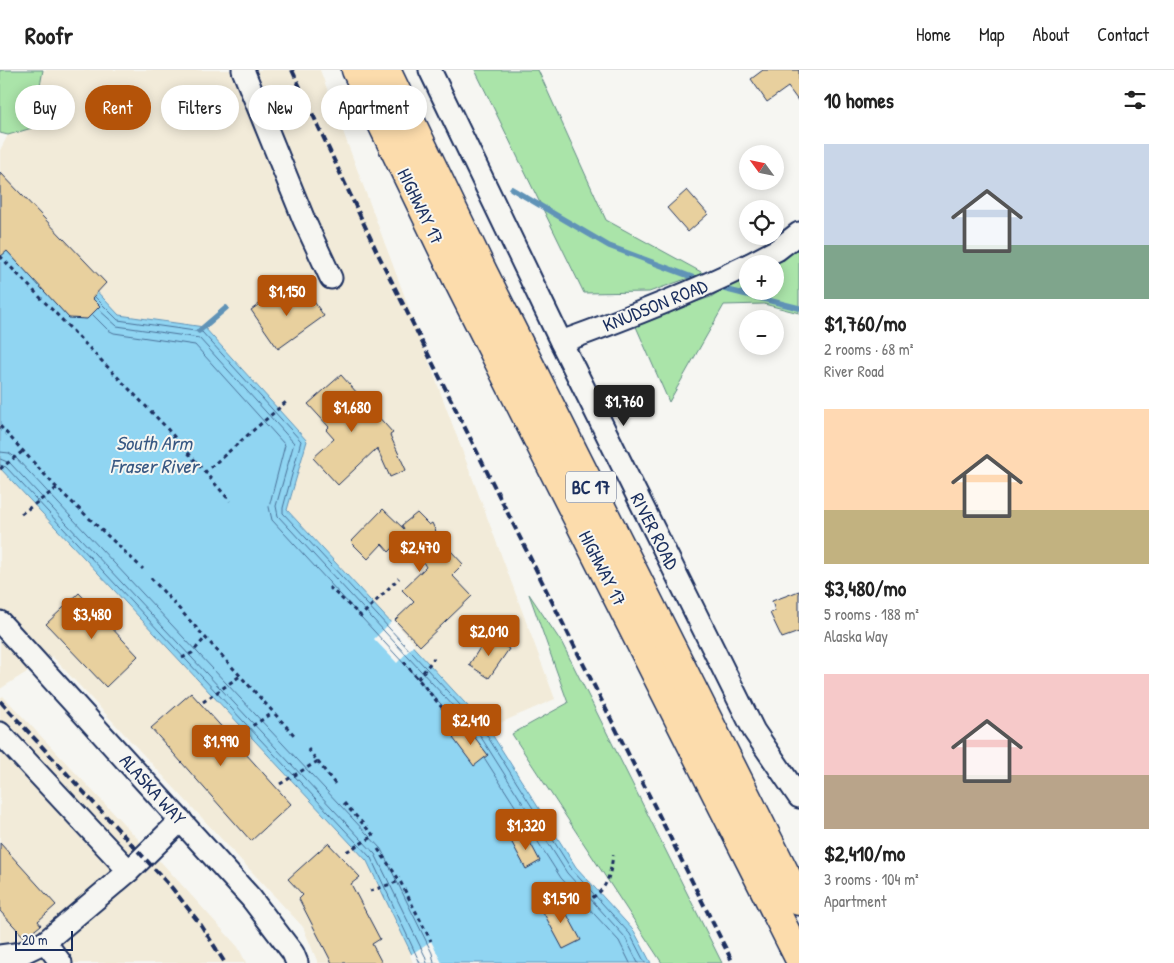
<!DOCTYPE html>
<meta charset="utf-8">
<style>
:root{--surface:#fff;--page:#f2f2f2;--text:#222;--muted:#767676;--line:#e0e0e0;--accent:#b45309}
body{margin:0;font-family:"Patrick Hand",sans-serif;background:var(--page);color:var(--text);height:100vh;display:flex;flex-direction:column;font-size:19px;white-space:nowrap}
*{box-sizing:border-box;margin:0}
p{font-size:16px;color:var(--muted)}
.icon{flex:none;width:28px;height:28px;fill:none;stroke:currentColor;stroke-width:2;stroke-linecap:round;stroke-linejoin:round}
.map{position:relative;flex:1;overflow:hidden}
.drawer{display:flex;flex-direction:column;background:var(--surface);width:375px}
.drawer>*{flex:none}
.top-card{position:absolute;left:15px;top:15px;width:475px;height:45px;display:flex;gap:10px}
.needle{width:32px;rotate:303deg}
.controls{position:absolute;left:739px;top:75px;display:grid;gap:10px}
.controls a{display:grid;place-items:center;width:45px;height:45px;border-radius:50%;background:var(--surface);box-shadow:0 2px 12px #0003;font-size:25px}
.scale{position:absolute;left:15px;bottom:12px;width:58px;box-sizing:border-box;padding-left:5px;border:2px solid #1b2f5e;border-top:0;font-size:14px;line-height:18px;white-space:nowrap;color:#1b2f5e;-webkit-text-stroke:4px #f6f6f2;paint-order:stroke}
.price{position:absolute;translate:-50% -42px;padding:0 11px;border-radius:5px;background:var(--accent);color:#fff;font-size:16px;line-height:32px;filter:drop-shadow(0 1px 2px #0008)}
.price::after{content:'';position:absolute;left:50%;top:30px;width:15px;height:11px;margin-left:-8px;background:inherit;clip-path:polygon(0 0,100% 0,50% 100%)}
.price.selected{background:#222;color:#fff}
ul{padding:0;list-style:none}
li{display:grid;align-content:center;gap:10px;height:265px;padding:0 25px}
li span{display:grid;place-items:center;height:155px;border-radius:0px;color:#555}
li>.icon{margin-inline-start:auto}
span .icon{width:90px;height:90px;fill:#fffc;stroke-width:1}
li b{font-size:21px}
h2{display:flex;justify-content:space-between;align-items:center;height:60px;padding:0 25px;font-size:21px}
.pill{padding:0 18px;border-radius:22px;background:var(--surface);box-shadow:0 2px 12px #0003;font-size:18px;line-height:45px}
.pill.selected{background:var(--accent);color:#fff}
header{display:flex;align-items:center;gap:30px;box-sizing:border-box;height:70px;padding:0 25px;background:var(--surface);border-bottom:1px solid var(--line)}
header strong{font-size:24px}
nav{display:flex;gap:28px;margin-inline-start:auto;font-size:18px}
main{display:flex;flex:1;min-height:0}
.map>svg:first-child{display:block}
.built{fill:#f2ebd9}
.green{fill:#aae4a9;stroke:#628a84}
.water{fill:#90d5f2;stroke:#6193b7}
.pier{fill:#f6f6f2}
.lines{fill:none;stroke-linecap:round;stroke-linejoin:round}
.shore{stroke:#4a7199;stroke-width:1}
.stream{stroke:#6193b7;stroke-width:5.5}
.building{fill:#e8d09e;stroke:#1b2f5e}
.minor-casing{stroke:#1b2f5e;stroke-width:25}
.highway-casing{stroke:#1b2f5e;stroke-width:31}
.path{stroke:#1b2f5e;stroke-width:3;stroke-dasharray:4 4;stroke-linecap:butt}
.minor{stroke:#f6f6f2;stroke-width:21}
.highway{stroke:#fcdcac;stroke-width:28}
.rail{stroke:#1b2f5e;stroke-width:4;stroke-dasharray:8 4;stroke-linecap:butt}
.labels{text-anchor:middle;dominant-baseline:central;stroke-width:4;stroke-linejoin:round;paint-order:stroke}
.shield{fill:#f6f6f2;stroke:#5d6b8a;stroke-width:1}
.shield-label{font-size:18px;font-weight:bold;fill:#1b2f5e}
.street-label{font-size:19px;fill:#1b2f5e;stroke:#f6f6f2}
.water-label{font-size:20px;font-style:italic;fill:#385883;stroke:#f6f6f2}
</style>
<header>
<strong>Roofr</strong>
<nav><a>Home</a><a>Map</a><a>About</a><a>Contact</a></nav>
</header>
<main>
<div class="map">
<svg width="799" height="893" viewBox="0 0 799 893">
<rect width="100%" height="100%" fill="#f6f6f2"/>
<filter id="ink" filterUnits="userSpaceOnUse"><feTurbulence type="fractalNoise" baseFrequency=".02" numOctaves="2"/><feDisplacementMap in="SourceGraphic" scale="10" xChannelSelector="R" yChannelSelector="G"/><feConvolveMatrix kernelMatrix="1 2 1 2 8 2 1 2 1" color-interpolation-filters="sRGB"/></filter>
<g filter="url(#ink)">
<!-- built -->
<g class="built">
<polygon points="0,0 320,0 555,629 488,658 287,440 307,371 204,257 119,245 0,118 0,80 8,65 0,63"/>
<polygon points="0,398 367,791 416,893 318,893 303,857 52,586 0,619"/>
<polygon points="3,626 138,769 147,783 161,792 238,877 246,893 0,893 0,628"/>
</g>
<!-- green -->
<g class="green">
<polygon points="0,0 43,0 32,58 8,65 0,63"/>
<polygon points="475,0 538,0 606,150 703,203 649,222 584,223"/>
<polygon points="799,167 799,243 764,234 724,235 669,332 634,252 711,227 747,202 748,221 775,221 775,194 760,194"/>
<polygon points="529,524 562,573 722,893 662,893 512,664 568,633"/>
</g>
<!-- water -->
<polygon class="water" points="0,118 119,245 204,257 307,371 287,440 488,658 576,797 634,861 651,893 416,893 367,791 0,398"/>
<!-- pier -->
<g class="pier">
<polygon points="393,550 420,580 414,575 397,593 374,569"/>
<polygon points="431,871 442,893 413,893 410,885"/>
</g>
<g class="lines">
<!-- shore -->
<g class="shore">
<polyline points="95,227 118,250 202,262 301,371 283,438 283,443 484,661 572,800 630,864 645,893"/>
<polyline points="98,239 117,256 199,268 294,373 276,436 278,446 479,664 567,803 625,867 638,893"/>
<polyline points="93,245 108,260 114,263 195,275 285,375 269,437 272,450 463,658"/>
<polyline points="0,382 9,383 16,388 381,779 432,883 434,893"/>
<polyline points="0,389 10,393 375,784 425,886 427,893"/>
<polyline points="0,395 6,397 371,788 420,893"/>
<polyline points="485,689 561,808 619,871 630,893"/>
</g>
<!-- stream -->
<g class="stream">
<polyline points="512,119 609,176 697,209"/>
<polyline points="720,218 799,238"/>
<polyline points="199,261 226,238"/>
</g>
</g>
<!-- building -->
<g class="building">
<polygon points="763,0 799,0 799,32 788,17 767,32 751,9"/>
<polygon points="0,102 106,213 92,228 100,236 87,249 69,248 7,181 0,187"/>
<polygon points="687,120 708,144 688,162 667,138"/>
<polygon points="304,217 324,246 278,279 251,240 272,225 279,235"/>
<polygon points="341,305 393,363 390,365 406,400 390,407 377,378 338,415 313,388 334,369 326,360 329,357 308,334"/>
<polygon points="383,439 404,459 402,455 417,443 429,455 432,453 439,468 463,494 452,505 472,526 420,576 395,550 414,532 402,520 426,497 407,464 389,482 382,474 368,489 351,472"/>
<polygon points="799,521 799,562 782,568 770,543 775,541 772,531"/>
<polygon points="79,523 138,586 106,617 46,554"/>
<polygon points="488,565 509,579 489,608 469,595"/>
<polygon points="191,623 291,734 251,771 151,658"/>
<polygon points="467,657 488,685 474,696 453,668"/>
<polygon points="525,763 540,791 526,799 511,771"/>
<polygon points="0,773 56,835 38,851 41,855 25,868 0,841"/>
<polygon points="328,773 360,807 351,814 380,869 372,874 382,893 332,893 299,829 303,825 288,809"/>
<polygon points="558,828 581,870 563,879 541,838"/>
</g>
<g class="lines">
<defs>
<g id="minor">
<polyline points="243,0 304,150 331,208"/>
<polyline points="430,0 561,272 754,661 799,727"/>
<polyline points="750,194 777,180 799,163"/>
<path d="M561 272C625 249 687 225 748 195"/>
<polyline points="0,552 251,828 293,883 297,893"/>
<polyline points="0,663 129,801"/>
<polyline points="45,872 61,893"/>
<polyline points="0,886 22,883 45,872 129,801 181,750"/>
</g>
<g id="highway">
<polyline points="356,0 457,209 799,888"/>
<polyline points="386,0 483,202 799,831"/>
</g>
</defs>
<!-- minor casing -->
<use href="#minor" class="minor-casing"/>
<!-- highway casing -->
<use href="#highway" class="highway-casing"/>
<!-- path -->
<g class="path">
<polyline points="0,186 164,355 230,431"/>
<polyline points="0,356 57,418 143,499"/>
<polyline points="0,399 23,381"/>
<polyline points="204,403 286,332"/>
<polyline points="21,444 57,418"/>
<polyline points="151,508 295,666"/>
<polyline points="329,517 361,546 399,508"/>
<polyline points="182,588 192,583 205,568"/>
<polyline points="404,592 449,646"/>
<polyline points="418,609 434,588"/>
<polyline points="203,632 240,606"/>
<polyline points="239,664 273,643"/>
<polyline points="467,664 492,648"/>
<polyline points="308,679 335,714"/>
<polyline points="280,714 318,691"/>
<polyline points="344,733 374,766 344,783"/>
<polyline points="378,779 400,811 431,871"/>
<polyline points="370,821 400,811"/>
<path d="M564 842C598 825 608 825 613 785"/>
</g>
<!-- minor -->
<use href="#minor" class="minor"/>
<!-- highway -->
<use href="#highway" class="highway"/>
<!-- rail -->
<g class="rail">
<polyline points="292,0 377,182 733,893"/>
<polyline points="0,631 172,818 201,855 225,893"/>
</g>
</g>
</g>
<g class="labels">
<!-- shield labels -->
<rect class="shield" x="566" y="401.5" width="50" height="31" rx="4"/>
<g class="shield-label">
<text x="591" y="417">BC 17</text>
</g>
<!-- street labels -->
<g class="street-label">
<text transform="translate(421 136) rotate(64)">HIGHWAY 17</text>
<text transform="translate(655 235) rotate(-22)">KNUDSON ROAD</text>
<text transform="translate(655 461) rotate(63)">RIVER ROAD</text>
<text transform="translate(603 498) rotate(63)">HIGHWAY 17</text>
<text transform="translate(153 719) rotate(48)">ALASKA WAY</text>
</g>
<!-- water labels -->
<g class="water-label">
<text x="154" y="372">South Arm<tspan x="154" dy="23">Fraser River</tspan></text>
</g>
</g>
</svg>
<div class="controls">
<a><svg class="needle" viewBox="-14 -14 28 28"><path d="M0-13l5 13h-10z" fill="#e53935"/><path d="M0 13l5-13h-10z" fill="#767676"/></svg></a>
<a><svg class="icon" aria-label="locate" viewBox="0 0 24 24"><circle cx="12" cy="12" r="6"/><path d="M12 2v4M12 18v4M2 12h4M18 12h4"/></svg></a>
<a>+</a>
<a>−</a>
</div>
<div class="scale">20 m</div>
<b class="price" style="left:287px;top:247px">$1,150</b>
<b class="price selected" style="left:624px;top:357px">$1,760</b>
<b class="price" style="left:352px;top:363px">$1,680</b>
<b class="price" style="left:420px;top:503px">$2,470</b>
<b class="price" style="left:92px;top:570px">$3,480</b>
<b class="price" style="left:489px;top:587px">$2,010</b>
<b class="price" style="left:471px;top:676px">$2,410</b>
<b class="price" style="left:221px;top:697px">$1,990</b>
<b class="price" style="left:526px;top:781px">$1,320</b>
<b class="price" style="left:561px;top:854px">$1,510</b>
<div class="top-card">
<a class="pill">Buy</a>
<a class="pill selected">Rent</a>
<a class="pill">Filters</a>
<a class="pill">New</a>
<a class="pill">Apartment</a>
</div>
</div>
<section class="drawer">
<h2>10 homes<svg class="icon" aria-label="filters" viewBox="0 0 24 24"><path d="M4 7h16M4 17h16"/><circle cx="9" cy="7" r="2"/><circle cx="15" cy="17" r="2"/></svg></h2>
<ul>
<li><span style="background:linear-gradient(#c9d6e8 65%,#7fa58c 0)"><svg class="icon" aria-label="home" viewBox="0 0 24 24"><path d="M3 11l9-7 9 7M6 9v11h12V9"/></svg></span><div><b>$1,760/mo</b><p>2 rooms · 68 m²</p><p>River Road</p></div></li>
<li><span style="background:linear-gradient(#ffd9b3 65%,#c2b280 0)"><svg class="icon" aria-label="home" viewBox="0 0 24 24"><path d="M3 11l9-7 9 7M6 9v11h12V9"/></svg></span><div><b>$3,480/mo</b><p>5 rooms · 188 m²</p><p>Alaska Way</p></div></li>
<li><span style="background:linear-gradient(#f6c9c9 65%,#b9a48a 0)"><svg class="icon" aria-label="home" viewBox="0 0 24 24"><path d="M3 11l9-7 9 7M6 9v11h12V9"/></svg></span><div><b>$2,410/mo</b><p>3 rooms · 104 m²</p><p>Apartment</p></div></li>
</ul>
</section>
</main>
